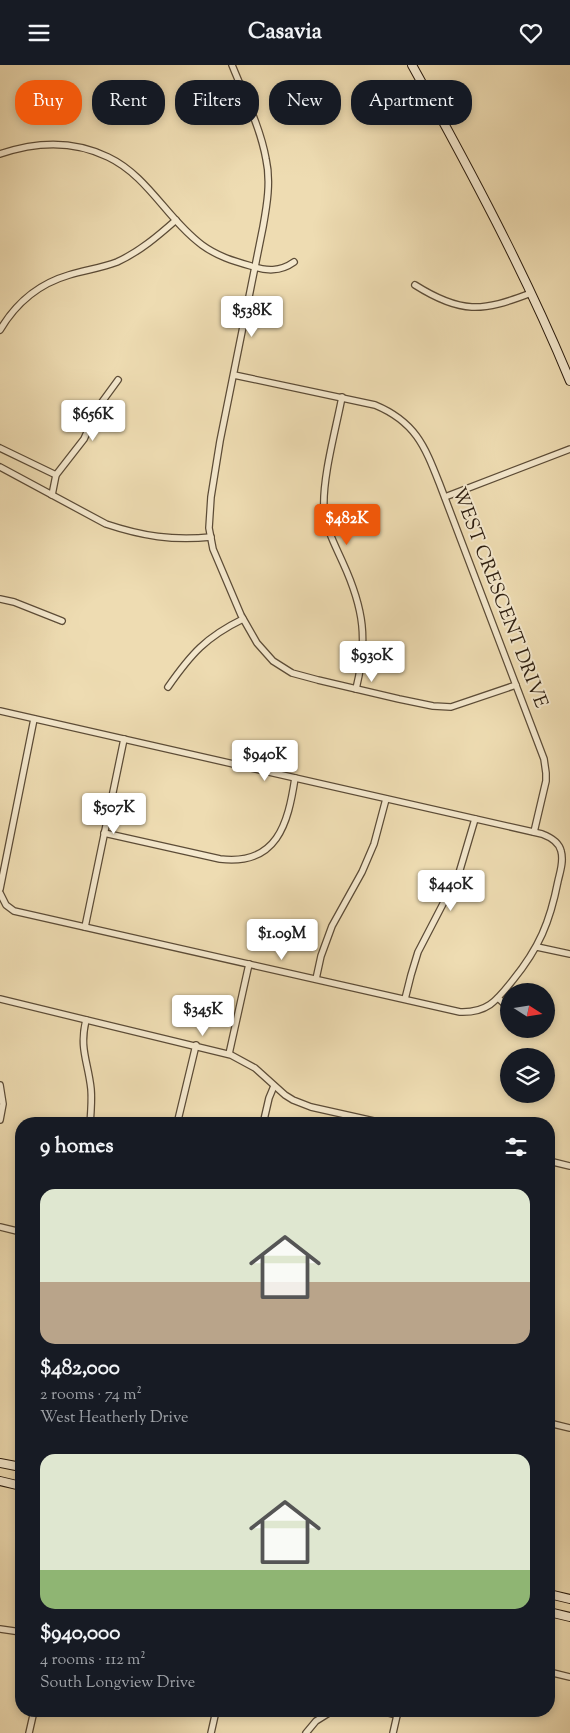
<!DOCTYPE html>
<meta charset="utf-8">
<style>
:root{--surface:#171b24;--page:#20242c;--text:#f1f3f6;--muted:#9ea1a6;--accent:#ea580c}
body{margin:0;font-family:"Sorts Mill Goudy",serif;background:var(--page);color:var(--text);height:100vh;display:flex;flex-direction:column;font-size:19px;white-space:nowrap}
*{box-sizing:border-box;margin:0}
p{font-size:16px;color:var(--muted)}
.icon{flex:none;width:28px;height:28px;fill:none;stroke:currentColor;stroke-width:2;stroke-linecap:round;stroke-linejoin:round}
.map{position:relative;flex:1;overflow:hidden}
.panel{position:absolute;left:15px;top:1052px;width:540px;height:600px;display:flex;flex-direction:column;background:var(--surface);border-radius:20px;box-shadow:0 2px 8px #0003}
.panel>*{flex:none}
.guide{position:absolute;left:15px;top:15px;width:540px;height:45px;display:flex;gap:10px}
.needle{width:32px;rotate:102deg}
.buttons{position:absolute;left:500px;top:918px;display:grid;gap:10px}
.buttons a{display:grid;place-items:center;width:55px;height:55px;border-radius:50%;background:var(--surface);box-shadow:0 2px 8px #0003;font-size:25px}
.price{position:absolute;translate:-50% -42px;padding:0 11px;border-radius:5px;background:#fff;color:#222;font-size:16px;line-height:32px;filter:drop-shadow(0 1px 2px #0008)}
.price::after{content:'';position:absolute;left:50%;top:30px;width:15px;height:11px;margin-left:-8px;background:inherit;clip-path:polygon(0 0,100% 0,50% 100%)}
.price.current{background:var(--accent);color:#fff}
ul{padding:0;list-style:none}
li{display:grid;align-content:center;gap:10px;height:265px;padding:0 25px}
li span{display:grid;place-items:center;height:155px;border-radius:15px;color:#555}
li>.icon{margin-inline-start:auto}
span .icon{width:90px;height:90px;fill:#fffc;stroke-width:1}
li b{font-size:21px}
h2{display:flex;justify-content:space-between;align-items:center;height:60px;padding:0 25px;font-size:21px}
.pill{padding:0 18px;border-radius:20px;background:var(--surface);box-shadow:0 2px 8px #0003;font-size:18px;line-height:45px}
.pill.current{background:var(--accent);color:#fff}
header{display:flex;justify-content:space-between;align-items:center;height:65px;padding:0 25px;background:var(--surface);font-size:22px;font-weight:800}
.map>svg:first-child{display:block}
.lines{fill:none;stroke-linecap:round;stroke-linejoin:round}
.street-casing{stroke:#5c4c37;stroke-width:8}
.secondary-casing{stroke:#2b1c0e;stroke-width:10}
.street{stroke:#f4e8cd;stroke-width:5.5}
.secondary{stroke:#f4e8cd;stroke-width:8}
.labels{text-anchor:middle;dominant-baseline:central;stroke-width:4;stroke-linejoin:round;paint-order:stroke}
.street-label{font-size:19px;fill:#2b1c0e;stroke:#f4e8cd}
</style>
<header><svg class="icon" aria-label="menu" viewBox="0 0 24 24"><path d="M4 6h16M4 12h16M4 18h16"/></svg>Casavia<svg class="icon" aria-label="heart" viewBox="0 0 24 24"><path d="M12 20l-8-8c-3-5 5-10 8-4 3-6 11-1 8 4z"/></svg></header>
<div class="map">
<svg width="570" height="1668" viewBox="0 0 570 1668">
<rect width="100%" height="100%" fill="#eedcb2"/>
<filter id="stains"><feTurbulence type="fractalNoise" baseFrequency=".004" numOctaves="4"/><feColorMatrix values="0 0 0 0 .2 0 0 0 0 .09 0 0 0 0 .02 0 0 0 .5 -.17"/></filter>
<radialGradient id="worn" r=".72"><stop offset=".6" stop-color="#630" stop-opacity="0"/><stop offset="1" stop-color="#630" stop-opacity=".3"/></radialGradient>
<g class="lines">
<defs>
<g id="street">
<path d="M232 0C244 30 260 61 266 94 271 116 267 140 263 162L220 376 211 432 209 463 213 484 241 550 257 578 273 596 292 608 318 615 399 634 433 641 451 642 516 620"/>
<path d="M0 89C35 77 73 75 108 92 148 111 167 154 202 180 217 191 233 196 251 201 266 206 280 207 294 197"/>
<path d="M415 220C461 249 482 247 531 228"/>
<path d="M0 265C16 238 38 219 69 210 85 205 102 203 117 197 139 187 158 171 176 155"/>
<path d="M234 310 375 340C416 357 425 382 440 420L544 694 546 708V716L534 767"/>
<path d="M342 332C336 364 322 413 324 445 326 464 336 482 343 498 364 544 368 575 356 624"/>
<polyline points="0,383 56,410"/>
<path d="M0 402 106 459C142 471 173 476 211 472"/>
<polyline points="52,430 56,410 84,374 99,341 118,315"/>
<polyline points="445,432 570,384"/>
<polyline points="0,534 14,537 62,556"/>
<path d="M168 622C191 589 206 572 243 554"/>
<path d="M0 646 542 769C550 772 559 777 561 786 564 796 560 807 558 816 550 857 539 883 513 915 497 935 488 948 460 947L14 846 6 840 0 828"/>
<path d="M104 768 220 794C277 801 288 759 295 713"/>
<polyline points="0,824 34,654"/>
<polyline points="85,862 124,674"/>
<polyline points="537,882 570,889"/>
<polyline points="316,914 321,891 332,861 362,807 374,779 386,734"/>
<polyline points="498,933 509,943"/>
<polyline points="0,934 231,990 255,1003 285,1030 293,1035 311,1042 387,1059"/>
<polyline points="405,934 411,910 418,887 459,808 475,754"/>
<path d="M86 955C79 984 88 996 91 1024 92 1035 91 1047 90 1059"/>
<polyline points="229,989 249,899"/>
<polyline points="0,1020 3,1039 0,1055"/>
<polyline points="177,1059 196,980"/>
<polyline points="263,1059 269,1033 274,1021"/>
<polyline points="549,1096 570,1101"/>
<polyline points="0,1162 21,1167"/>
<polyline points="549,1358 570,1363"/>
<polyline points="0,1564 21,1567"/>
<polyline points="549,1607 570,1612"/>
<polyline points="381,1646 397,1650"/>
<polyline points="29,1668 34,1646"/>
<polyline points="211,1668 216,1646"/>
<polyline points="306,1668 316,1656 332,1646"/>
<polyline points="393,1668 398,1646"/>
</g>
<g id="secondary">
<path d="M412 0C469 103 525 207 570 316"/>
<polyline points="0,1398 21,1402"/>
<polyline points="0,1416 21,1421"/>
<polyline points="549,1529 570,1534"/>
<polyline points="549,1547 570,1552"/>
</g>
</defs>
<!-- street casing -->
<use href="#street" class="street-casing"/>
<!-- secondary casing -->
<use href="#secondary" class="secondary-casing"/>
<!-- street -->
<use href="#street" class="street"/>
<!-- secondary -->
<use href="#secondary" class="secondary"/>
</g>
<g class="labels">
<!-- street labels -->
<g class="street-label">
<text transform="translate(499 533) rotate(69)">WEST CRESCENT DRIVE</text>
</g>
</g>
<rect width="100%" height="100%" filter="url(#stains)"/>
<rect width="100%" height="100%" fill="url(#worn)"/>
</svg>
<div class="buttons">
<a><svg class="needle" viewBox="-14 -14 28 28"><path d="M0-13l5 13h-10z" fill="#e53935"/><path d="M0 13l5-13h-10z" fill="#9ea1a6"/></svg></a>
<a><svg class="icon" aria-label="layers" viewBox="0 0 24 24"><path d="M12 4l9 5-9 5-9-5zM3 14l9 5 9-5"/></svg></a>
</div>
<b class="price" style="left:252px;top:273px">$538K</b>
<b class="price" style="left:93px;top:377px">$656K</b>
<b class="price current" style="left:347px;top:481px">$482K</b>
<b class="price" style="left:372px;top:618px">$930K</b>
<b class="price" style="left:265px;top:717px">$940K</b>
<b class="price" style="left:114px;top:770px">$507K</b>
<b class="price" style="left:451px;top:847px">$440K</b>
<b class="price" style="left:282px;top:896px">$1.09M</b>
<b class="price" style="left:203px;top:972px">$345K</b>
<div class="guide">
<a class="pill current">Buy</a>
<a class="pill">Rent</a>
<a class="pill">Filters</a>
<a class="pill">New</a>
<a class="pill">Apartment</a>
</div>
<section class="panel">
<h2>9 homes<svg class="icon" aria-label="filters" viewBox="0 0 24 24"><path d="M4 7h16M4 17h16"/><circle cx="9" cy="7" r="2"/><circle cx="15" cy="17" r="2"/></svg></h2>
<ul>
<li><span style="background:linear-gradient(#dfe7d0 60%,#b9a48a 0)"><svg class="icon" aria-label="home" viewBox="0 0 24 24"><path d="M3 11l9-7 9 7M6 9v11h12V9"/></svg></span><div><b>$482,000</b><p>2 rooms · 74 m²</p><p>West Heatherly Drive</p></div></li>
<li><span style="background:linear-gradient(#dfe7d0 75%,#8fb573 0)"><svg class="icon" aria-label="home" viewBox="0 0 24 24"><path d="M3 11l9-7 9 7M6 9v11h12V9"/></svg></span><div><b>$940,000</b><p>4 rooms · 112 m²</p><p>South Longview Drive</p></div></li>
</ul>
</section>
</div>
